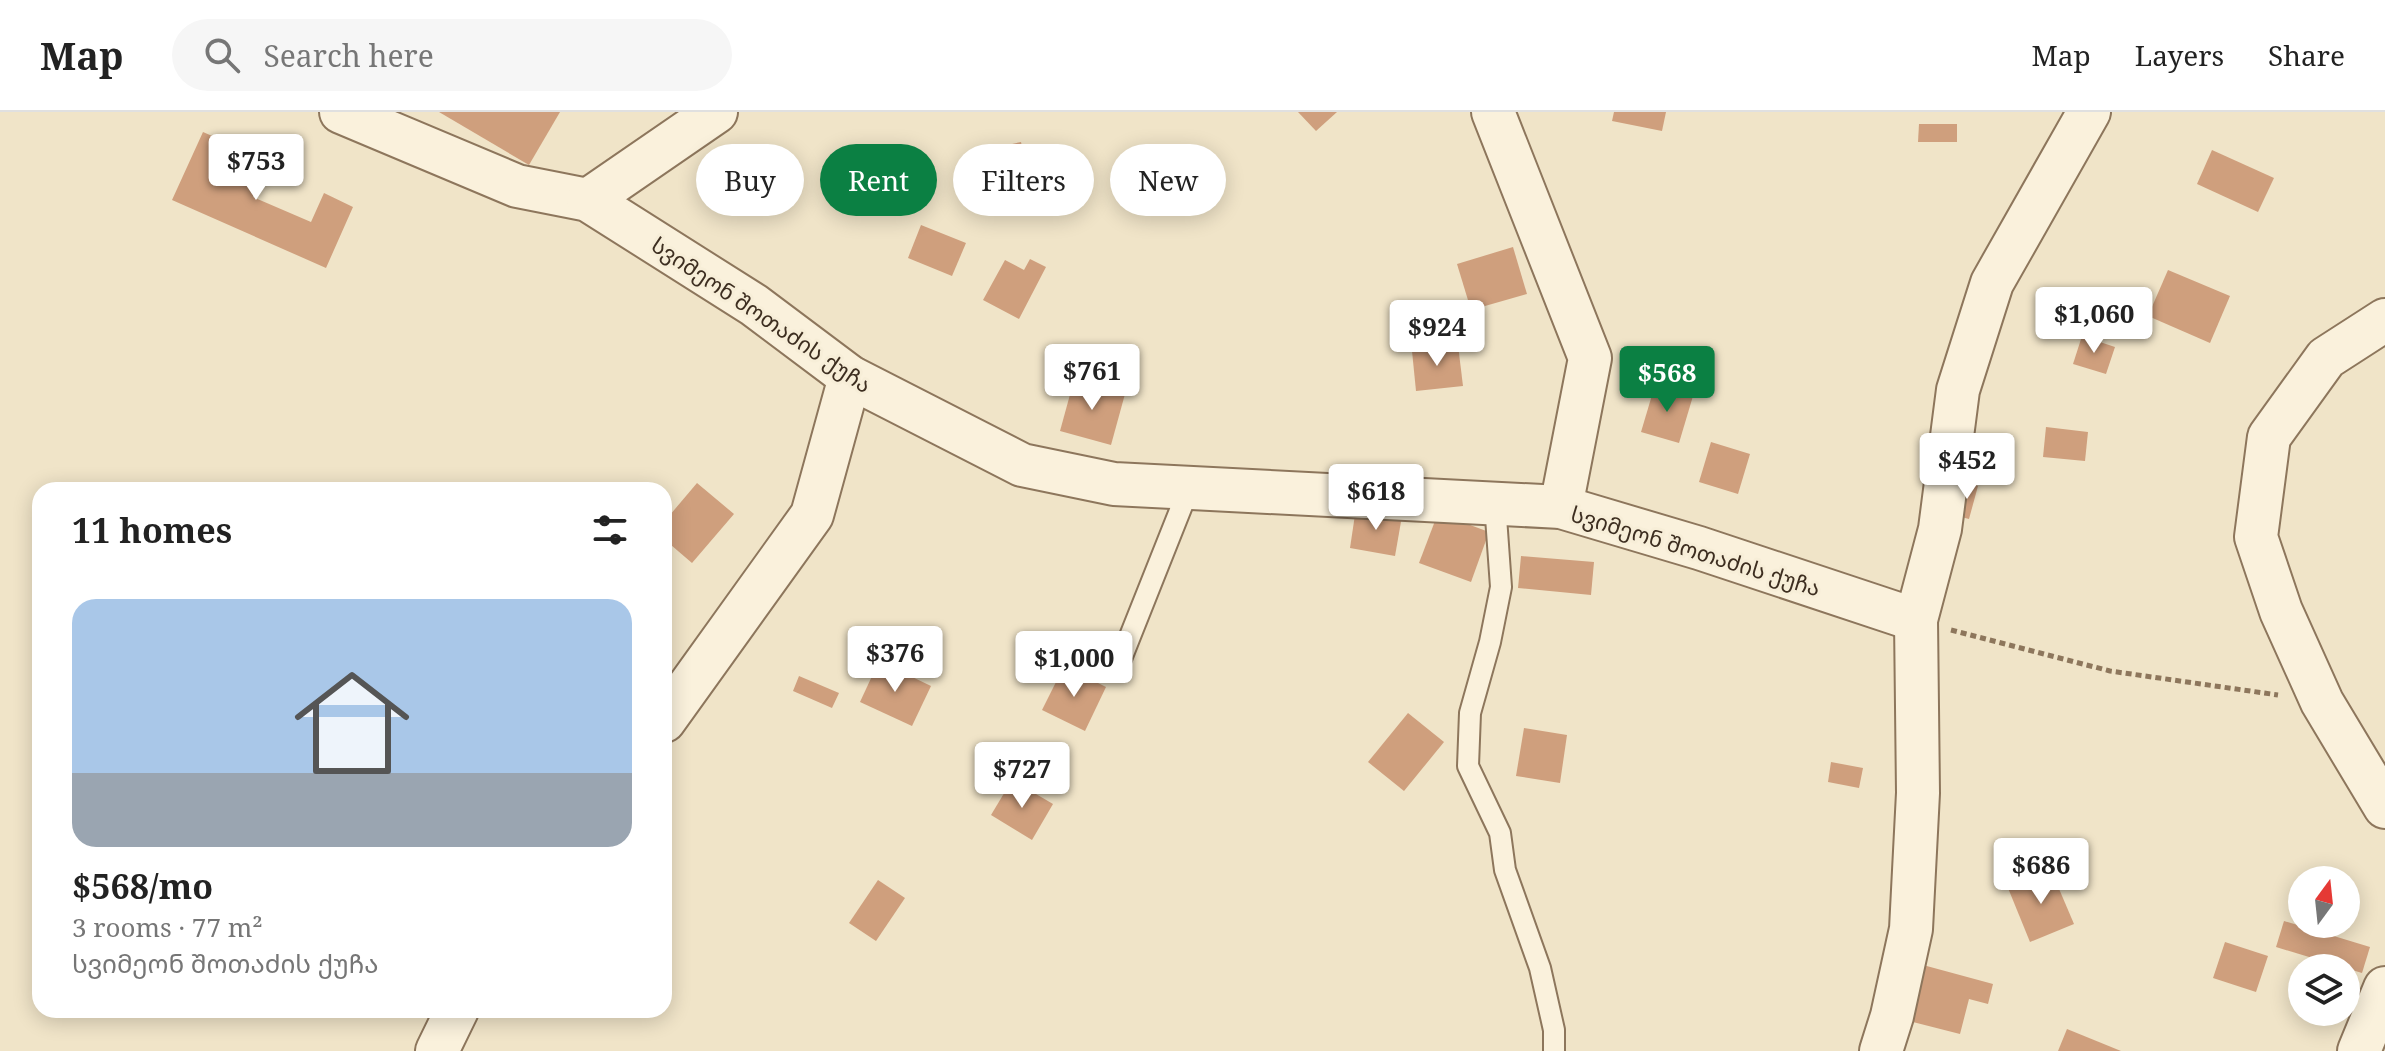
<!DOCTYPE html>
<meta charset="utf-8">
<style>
:root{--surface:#fff;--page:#f6f6f6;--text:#222;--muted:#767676;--line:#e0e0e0;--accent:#0b8043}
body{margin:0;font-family:"Noto Serif","Noto Sans Georgian",serif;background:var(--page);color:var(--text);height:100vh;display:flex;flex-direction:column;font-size:30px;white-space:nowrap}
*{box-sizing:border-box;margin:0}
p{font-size:26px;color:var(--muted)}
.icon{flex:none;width:44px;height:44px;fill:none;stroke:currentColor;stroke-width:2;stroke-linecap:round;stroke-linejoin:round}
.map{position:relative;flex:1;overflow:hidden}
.details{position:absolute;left:32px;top:370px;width:640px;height:536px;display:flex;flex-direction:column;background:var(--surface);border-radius:24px;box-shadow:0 4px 20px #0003}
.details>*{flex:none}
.hud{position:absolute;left:696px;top:32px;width:760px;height:72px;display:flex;gap:16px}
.needle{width:52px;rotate:15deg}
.tools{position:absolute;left:2288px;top:754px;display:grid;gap:16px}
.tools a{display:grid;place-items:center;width:72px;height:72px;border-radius:50%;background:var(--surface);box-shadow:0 4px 20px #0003;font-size:40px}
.price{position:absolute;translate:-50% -68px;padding:0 18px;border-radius:8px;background:#fff;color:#222;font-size:26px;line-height:52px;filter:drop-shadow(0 2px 4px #0008)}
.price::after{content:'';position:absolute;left:50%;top:48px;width:24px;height:18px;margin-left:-12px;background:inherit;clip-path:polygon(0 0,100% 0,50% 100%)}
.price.selected{background:var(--accent);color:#fff}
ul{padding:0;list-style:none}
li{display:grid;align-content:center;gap:16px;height:424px;padding:0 40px}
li+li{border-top:2px solid var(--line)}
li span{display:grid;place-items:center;height:248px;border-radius:24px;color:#555}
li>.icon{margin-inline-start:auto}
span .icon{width:144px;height:144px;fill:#fffc;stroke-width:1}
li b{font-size:34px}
h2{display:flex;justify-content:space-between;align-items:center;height:96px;padding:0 40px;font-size:34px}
.pill{padding:0 28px;border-radius:36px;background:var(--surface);box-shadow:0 4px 20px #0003;font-size:28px;line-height:72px}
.pill.selected{background:var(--accent);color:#fff}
header{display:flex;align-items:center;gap:48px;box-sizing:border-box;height:112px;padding:0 40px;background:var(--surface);border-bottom:2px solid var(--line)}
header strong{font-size:38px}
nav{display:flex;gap:44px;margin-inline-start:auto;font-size:28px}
.search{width:560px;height:72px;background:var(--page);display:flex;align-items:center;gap:20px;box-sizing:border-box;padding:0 28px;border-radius:44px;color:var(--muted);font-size:30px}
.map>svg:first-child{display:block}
.building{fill:#cf9f7d}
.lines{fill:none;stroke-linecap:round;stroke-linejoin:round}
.service-casing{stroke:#8d765c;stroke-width:24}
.minor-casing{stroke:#8d765c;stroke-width:46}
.path{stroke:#8d765c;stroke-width:5;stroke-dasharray:6 4;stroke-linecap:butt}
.service{stroke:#faf1dc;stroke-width:20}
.minor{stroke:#faf1dc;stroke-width:42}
.labels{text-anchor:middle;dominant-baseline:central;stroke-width:6;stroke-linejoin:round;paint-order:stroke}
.street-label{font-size:22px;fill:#3d2e20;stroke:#f7eed8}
</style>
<header>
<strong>Map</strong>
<div class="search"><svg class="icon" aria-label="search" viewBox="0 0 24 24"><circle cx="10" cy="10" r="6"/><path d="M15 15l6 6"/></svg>Search here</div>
<nav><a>Map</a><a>Layers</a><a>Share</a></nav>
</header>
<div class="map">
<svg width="2385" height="939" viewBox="0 0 2385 939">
<rect width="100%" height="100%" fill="#f0e4c8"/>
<!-- building -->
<g class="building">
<polygon points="439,0 560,0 529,53"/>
<polygon points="1298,0 1337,0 1316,19"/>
<polygon points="1614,0 1666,0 1662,19 1612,9"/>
<polygon points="1919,12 1957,12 1957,30 1918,30"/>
<polygon points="203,20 269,49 253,85 311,110 324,81 353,95 326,156 172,88"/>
<polygon points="1021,30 1031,76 973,88 967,55 982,52 979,39"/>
<polygon points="2212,38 2274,66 2258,100 2197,72"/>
<polygon points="921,113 966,131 952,164 908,146"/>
<polygon points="1513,135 1527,182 1471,198 1457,152"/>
<polygon points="1030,147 1046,155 1019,207 983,188 1005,148 1024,158"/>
<polygon points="2168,158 2230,184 2210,231 2148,204"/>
<polygon points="2082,224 2115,235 2106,262 2073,252"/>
<polygon points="1458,233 1463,274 1416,279 1412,239"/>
<polygon points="1074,268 1125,282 1111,333 1060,319"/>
<polygon points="1655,273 1693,284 1679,331 1641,320"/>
<polygon points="2046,315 2088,320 2085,349 2043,345"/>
<polygon points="1711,330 1750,342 1738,382 1699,370"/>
<polygon points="1966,370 1978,374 1969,407 1957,404"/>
<polygon points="697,371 734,402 692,451 664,427 664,410"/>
<polygon points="1356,396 1402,404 1395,444 1350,436"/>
<polygon points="1438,401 1489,420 1471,470 1419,451"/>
<polygon points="1521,444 1594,450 1591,483 1518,476"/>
<polygon points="879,549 931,574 912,614 860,590"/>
<polygon points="1064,554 1106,575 1085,619 1042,598"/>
<polygon points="799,564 839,581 832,596 793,579"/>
<polygon points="1408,601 1444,630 1404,679 1368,650"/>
<polygon points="1524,616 1567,623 1560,671 1516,664"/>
<polygon points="1831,650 1863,656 1859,676 1828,670"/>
<polygon points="1012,668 1053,692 1032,728 991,703"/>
<polygon points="2051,758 2074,812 2030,830 2008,776"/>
<polygon points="878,768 905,786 876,829 849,811"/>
<polygon points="2284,809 2370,835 2362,861 2276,835"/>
<polygon points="2225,830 2268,844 2256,880 2213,866"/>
<polygon points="1923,853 1993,872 1988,892 1969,887 1960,922 1909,909"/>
<polygon points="2067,917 2121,939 2058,939"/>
</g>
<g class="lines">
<defs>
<g id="service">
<polyline points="1495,391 1501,475 1490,530 1470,601 1468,654 1500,721 1505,758 1540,856 1554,918 1554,939"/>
<polyline points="1117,557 1189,376"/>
</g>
<g id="minor">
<polyline points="341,0 517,74 588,88 754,193 850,265 1022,353 1114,372 1561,395 1699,436 1916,508"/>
<polyline points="1493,0 1590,246 1561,395"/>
<polyline points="588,88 716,0"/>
<polyline points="2385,208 2326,246 2269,325 2256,425 2281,499 2322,590 2385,695"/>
<polyline points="664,609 812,403 850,265"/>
<polyline points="437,939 457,898"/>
<polyline points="1881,939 1892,904 1911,817 1918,681 1916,508 1940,417 1958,278 1992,171 2089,0"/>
<polyline points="2359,939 2385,876"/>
</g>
</defs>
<!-- service casing -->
<use href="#service" class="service-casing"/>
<!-- minor casing -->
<use href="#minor" class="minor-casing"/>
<!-- path -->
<polyline class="path" points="1951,518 2110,559 2278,583"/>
<!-- service -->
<use href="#service" class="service"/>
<!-- minor -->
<use href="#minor" class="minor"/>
</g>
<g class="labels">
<!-- street labels -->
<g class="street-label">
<text transform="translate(762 202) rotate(34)">სვიმეონ შოთაძის ქუჩა</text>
<text transform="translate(1696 438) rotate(17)">სვიმეონ შოთაძის ქუჩა</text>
</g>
</g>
</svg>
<div class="tools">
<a><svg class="needle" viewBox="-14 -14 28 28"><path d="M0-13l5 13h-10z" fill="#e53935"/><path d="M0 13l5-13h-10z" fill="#767676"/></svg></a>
<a><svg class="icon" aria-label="layers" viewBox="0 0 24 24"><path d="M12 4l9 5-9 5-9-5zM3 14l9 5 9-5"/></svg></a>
</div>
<b class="price" style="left:256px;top:90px">$753</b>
<b class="price" style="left:2094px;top:243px">$1,060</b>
<b class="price" style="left:1437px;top:256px">$924</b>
<b class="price" style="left:1092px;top:300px">$761</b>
<b class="price selected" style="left:1667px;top:302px">$568</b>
<b class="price" style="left:1967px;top:389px">$452</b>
<b class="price" style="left:1376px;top:420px">$618</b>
<b class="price" style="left:895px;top:582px">$376</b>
<b class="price" style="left:1074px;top:587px">$1,000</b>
<b class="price" style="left:1022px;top:698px">$727</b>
<b class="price" style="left:2041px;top:794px">$686</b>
<div class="hud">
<a class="pill">Buy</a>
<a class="pill selected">Rent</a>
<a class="pill">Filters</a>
<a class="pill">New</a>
</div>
<section class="details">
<h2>11 homes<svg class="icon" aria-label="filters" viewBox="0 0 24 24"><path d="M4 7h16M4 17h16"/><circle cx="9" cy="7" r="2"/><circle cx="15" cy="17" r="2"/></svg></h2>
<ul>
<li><span style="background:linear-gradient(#a9c7e8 70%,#9aa5b1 0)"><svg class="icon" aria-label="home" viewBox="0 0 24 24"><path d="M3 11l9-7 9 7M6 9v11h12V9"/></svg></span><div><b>$568/mo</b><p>3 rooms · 77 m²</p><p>სვიმეონ შოთაძის ქუჩა</p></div></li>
</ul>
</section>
</div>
